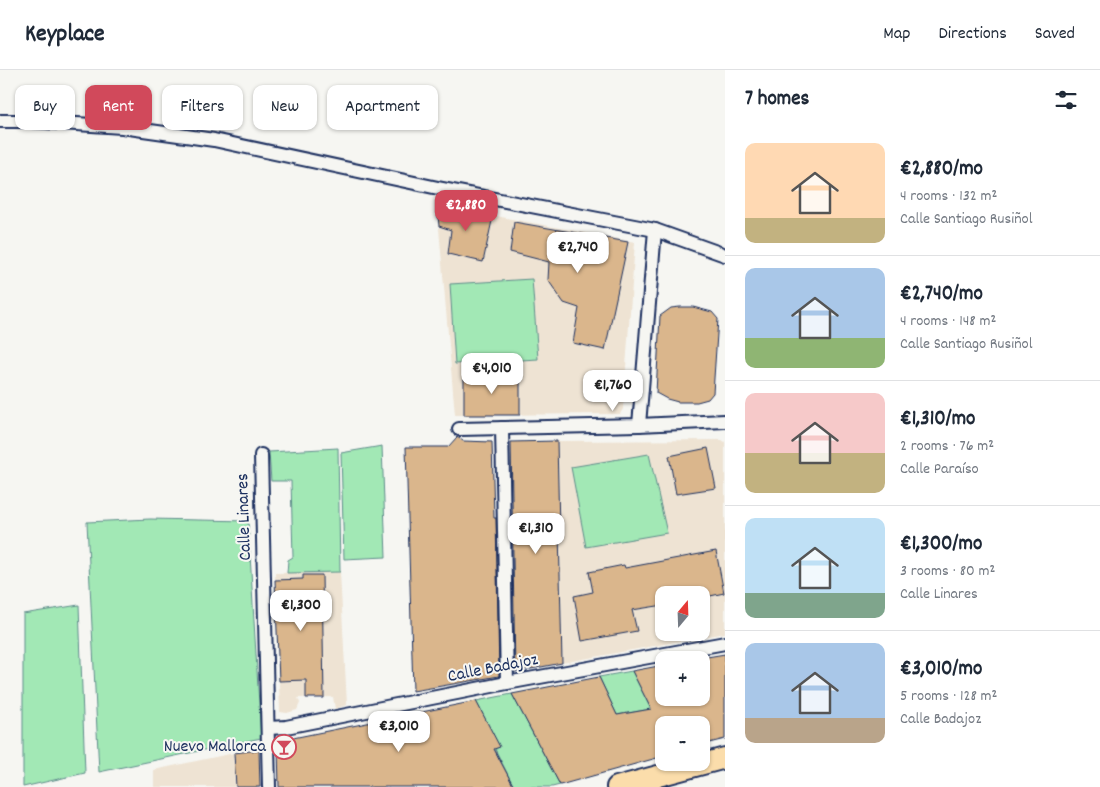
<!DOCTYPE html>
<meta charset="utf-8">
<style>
:root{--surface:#fff;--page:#f6f6f7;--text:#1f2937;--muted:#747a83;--line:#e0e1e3;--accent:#d1495b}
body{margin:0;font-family:Dekko,sans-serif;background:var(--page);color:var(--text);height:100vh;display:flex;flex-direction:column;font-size:19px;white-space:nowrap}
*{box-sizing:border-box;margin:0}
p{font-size:16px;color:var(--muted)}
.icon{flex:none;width:28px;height:28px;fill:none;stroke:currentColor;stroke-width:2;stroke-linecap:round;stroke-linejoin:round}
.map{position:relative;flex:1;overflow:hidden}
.sheet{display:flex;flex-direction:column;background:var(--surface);width:375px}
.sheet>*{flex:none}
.banner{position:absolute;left:15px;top:15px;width:475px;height:45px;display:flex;gap:10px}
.needle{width:32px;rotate:19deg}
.fabs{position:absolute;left:655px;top:516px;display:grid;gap:10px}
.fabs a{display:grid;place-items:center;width:55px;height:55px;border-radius:10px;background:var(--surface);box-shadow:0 1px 4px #0004;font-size:25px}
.price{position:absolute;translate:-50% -42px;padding:0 11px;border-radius:10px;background:#fff;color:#222;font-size:16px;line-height:32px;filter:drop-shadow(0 1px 2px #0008)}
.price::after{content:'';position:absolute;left:50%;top:30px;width:15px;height:11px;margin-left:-8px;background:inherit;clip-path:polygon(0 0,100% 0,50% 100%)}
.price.active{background:var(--accent);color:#fff}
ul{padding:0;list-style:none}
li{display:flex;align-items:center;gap:15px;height:125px;padding:0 20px}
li+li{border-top:1px solid var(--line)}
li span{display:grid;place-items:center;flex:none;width:140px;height:100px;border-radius:10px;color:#555}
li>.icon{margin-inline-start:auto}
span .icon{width:60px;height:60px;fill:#fffc;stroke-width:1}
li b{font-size:21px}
h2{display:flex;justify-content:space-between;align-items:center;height:60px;padding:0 20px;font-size:21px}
.tag{padding:0 18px;border-radius:10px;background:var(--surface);box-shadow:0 1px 4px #0004;font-size:18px;line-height:45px}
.tag.active{background:var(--accent);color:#fff}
header{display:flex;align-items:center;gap:30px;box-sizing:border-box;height:70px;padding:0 25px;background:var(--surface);border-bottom:1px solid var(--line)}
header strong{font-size:24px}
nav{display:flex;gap:28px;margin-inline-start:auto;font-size:18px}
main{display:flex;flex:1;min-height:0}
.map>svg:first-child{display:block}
.built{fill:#eee3d3;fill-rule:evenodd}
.green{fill:#a2e8b5;stroke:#5e8c8a}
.building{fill:#dab68c;stroke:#1b2f5e}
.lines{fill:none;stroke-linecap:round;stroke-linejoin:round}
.street-casing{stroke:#1b2f5e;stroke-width:16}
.primary-casing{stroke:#1b2f5e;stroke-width:24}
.street{stroke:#f6f6f2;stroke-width:12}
.primary{stroke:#fbddab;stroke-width:20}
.labels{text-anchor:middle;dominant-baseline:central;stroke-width:4;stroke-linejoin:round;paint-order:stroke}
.street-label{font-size:18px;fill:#1b2f5e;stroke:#f6f6f2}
.poi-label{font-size:18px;fill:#1b2f5e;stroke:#f6f6f2;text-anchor:end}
</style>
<header>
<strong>Keyplace</strong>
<nav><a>Map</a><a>Directions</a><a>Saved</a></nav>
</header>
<main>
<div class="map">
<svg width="725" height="717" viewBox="0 0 725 717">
<rect width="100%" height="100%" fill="#f6f6f2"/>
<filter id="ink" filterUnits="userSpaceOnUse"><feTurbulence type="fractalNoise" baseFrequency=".02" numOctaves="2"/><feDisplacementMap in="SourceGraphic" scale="10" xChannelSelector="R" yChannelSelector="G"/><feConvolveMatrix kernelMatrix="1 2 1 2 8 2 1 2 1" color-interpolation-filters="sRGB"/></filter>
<g filter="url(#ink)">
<!-- built -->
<g class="built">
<polygon points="437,135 635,172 623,339 620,344 455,345"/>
<path d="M722 370 725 372V563L562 593 557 371ZM664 525H701V562H664Z"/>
<polygon points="340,502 347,635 335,639 333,627 298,628 300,633 297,640 287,643 280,642 275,503"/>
<polygon points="234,683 236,717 154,717 154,700"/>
</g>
<!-- green -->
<g class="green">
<polygon points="532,209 538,289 455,294 450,214"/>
<polygon points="382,376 386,487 344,489 341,383"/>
<polygon points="338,378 340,502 287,503 288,490 293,487 291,411 271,411 269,382"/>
<polygon points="649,384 667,463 586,477 571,397"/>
<polygon points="150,449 248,451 261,668 99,702 87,452"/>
<polygon points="79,535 85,703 23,717 23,544"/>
<polygon points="632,601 651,639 617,645 599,607"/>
<polygon points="512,624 560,715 552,717 514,717 495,679 499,677 476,631"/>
</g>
<!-- building -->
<g class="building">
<polygon points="437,135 493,146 483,192 448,184 451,160 439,156"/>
<polygon points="514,152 628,172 605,280 573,273 579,238 564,233 548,210 549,192 510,182"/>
<polygon points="680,237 693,237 712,242 718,249 713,323 708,329 697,332 678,332 667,329 656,323 660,246 671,238"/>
<polygon points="520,305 520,345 464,345 464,306"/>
<polygon points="457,367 463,371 492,372 494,448 496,448 499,606 413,621 406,377 448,377"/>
<polygon points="557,371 562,593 515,602 511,372"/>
<polygon points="708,378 716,418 676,424 669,386"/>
<polygon points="716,481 724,523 701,528 701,525 664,525 664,535 632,540 637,561 582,571 574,526 593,522 589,502 624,495 625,498"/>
<polygon points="303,505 322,505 324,628 306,628 306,610 279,611 275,510 303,509"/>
<polygon points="725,584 725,669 701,675 701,655 664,655 664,686 560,715 512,624 599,607 617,645 651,639 632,601 664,595 664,628 701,628 701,588"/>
<polygon points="476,631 500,677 494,679 514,717 279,717 278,678 283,670"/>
<polygon points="259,680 260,717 236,717 234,683"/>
</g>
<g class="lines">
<defs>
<g id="street">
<polyline points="0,51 31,51 122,57 214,70 438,118 655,160 725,185"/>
<polyline points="639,355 655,160"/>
<polyline points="502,358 507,613"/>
<polyline points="459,359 639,355 725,351"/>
<polyline points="261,385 269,717"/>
<polyline points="268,658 286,657 507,613 725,573"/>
</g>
<polyline id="primary" points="617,717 725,688"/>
</defs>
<!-- street casing -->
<use href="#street" class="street-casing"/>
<!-- primary casing -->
<use href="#primary" class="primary-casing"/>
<!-- street -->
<use href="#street" class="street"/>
<!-- primary -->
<use href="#primary" class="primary"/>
</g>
</g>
<!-- icons -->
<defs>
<symbol id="bar-ring" viewBox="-11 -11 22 22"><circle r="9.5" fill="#f6f6f2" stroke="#d1495b" stroke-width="1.5"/><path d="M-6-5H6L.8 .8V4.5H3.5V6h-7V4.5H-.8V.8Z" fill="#d1495b"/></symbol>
</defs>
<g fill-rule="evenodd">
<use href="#bar-ring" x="270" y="663" width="28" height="28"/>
</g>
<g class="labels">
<!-- street labels -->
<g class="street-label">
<text transform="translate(245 447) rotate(-92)">Calle Linares</text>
<text transform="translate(493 599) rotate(-11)">Calle Badajoz</text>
</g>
<!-- poi labels -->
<g class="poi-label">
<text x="266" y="677">Nuevo Mallorca</text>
</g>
</g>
</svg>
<div class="fabs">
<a><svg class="needle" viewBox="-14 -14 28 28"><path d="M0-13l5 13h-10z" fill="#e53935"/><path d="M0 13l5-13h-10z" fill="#747a83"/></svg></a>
<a>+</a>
<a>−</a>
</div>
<b class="price active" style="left:466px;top:162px">€2,880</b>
<b class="price" style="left:578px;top:204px">€2,740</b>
<b class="price" style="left:492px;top:325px">€4,010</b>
<b class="price" style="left:613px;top:342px">€1,760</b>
<b class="price" style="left:536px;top:485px">€1,310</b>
<b class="price" style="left:301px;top:562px">€1,300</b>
<b class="price" style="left:399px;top:683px">€3,010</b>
<div class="banner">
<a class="tag">Buy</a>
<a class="tag active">Rent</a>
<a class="tag">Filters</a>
<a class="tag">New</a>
<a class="tag">Apartment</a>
</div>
</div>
<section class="sheet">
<h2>7 homes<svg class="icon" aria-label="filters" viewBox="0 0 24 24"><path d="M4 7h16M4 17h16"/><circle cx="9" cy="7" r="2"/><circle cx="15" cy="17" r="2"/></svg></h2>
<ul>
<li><span style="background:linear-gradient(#ffd9b3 75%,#c2b280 0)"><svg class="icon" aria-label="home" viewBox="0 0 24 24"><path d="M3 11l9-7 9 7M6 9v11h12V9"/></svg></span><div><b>€2,880/mo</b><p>4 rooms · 132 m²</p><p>Calle Santiago Rusiñol</p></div></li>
<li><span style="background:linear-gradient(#a9c7e8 70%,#8fb573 0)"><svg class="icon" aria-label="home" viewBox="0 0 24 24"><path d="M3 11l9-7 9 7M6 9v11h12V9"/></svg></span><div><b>€2,740/mo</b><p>4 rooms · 148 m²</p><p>Calle Santiago Rusiñol</p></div></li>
<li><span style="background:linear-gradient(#f6c9c9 60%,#c2b280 0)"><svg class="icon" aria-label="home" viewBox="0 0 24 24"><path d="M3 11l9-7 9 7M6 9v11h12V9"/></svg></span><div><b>€1,310/mo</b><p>2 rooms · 76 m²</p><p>Calle Paraíso</p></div></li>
<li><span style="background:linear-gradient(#bfe0f5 75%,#7fa58c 0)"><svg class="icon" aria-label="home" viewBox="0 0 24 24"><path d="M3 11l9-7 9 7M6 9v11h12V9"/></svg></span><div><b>€1,300/mo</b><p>3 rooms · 80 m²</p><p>Calle Linares</p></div></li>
<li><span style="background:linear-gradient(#a9c7e8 75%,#b9a48a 0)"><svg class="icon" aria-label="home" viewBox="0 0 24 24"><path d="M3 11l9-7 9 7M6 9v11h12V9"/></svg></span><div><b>€3,010/mo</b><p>5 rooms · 128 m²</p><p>Calle Badajoz</p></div></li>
</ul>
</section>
</main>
